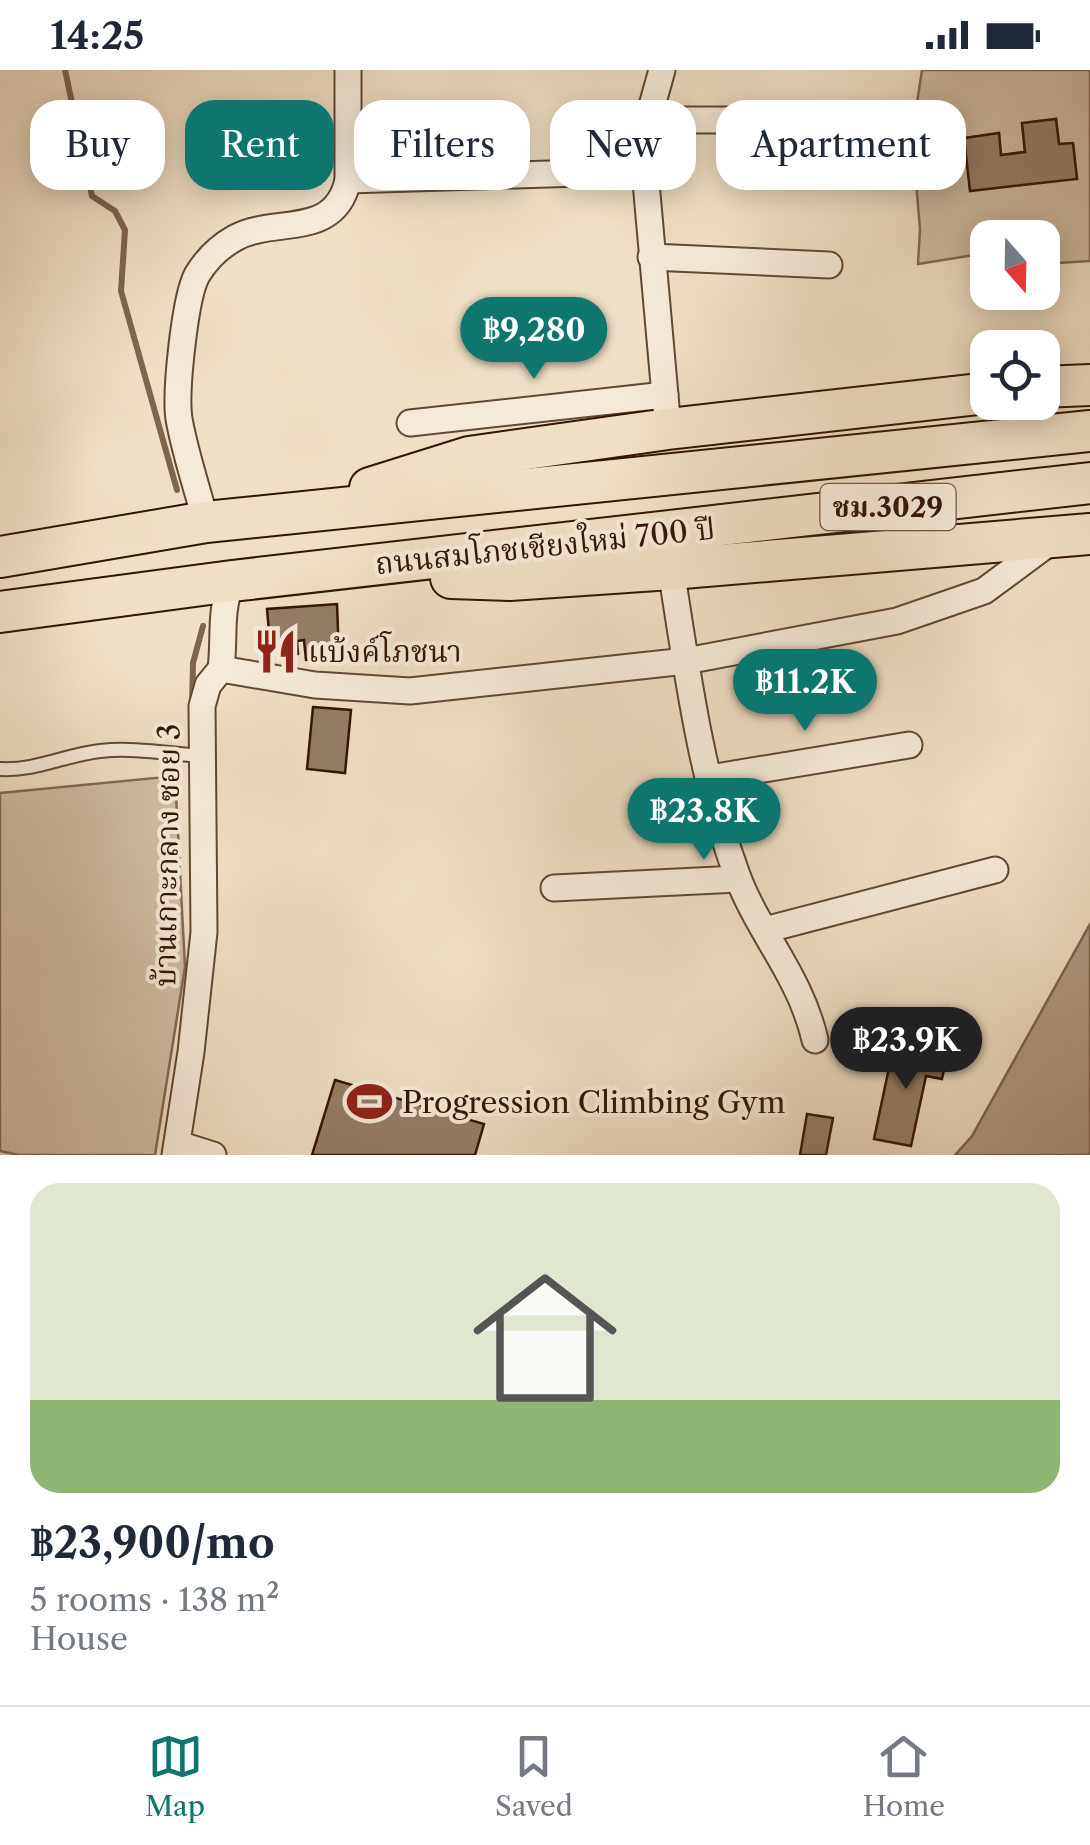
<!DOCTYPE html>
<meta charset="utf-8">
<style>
:root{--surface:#fff;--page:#f2f2f3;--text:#1f2937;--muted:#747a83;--line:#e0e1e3;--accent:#0f766e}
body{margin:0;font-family:"Libre Caslon Text","Noto Serif Thai",serif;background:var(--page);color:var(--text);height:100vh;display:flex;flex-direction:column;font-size:38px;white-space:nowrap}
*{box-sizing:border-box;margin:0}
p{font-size:32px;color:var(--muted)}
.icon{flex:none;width:55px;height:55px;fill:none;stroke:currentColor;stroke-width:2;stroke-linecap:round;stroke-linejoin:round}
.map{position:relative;height:1085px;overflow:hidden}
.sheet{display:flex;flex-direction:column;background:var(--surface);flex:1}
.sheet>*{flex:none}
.top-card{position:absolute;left:30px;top:30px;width:1030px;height:90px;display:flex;gap:20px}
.needle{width:65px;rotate:160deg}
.controls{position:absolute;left:970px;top:150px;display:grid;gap:20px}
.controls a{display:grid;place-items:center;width:90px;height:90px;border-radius:20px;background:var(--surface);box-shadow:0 5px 25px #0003;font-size:50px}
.price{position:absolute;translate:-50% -85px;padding:0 22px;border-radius:35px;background:var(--accent);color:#fff;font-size:32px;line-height:65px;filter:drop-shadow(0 2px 5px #0008)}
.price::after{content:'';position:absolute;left:50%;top:60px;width:30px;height:22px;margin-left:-15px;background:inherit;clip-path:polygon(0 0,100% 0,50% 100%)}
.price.active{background:#222;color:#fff}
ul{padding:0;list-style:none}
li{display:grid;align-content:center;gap:20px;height:530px;padding:0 30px}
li+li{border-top:2px solid var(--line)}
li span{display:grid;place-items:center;height:310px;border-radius:30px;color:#555}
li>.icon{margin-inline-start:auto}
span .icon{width:180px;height:180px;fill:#fffc;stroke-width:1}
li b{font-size:42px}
.pill{padding:0 35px;border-radius:30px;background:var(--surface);box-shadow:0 5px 25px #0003;font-size:35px;line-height:90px}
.pill.active{background:var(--accent);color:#fff}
.status{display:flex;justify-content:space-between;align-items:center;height:70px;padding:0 50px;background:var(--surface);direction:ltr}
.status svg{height:28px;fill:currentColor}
.tab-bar{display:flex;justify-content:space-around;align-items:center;height:140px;border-top:2px solid var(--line);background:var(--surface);font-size:28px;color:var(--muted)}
.tab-bar a{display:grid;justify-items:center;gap:5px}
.tab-bar .active{color:var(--accent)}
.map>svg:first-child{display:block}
.green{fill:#cfbda5;stroke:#806954;stroke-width:2.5;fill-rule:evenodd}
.water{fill:#af9a84;stroke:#7d6550;stroke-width:2.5}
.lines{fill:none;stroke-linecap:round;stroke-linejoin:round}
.stream{stroke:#7d6550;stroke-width:6}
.building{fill:#947e68;stroke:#321503;stroke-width:2.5}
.lane-casing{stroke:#614834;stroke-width:16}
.street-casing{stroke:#614834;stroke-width:29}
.primary-casing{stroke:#321503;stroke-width:44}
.lane{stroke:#f5eada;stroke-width:12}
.street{stroke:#f5eada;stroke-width:25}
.primary{stroke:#efdfc6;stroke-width:40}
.labels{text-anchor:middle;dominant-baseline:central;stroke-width:8;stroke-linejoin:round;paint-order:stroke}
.shield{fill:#f5eada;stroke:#6c5544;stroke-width:2.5}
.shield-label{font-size:28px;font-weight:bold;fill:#321503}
.street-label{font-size:30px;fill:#321503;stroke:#f5eada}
.poi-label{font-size:30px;fill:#321503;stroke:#f5eada;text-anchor:start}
</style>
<div class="status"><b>14:25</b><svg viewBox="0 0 49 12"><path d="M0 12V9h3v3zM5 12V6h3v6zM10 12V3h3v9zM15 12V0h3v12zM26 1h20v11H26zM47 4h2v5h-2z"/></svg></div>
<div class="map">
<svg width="1090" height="1085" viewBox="0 0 1090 1085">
<rect width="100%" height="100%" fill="#efdfc6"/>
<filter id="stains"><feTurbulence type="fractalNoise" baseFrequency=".002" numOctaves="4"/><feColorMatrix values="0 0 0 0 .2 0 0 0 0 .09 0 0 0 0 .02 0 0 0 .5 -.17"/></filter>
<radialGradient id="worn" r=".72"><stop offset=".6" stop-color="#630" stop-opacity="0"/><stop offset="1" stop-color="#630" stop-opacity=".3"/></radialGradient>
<!-- green -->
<g class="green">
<path d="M922 0H1090V191L1043 194 1042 168H988L987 183 918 194 920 159 912 66ZM1056 49 1059 74H1073L1077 108 971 120 965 68 999 64 1001 85 1025 82 1022 53Z"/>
<polygon points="175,706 185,897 155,1085 19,1085 0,1081 0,723"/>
</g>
<!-- water -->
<polygon class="water" points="1090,854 1090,1085 955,1085 972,1066"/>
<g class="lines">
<!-- stream -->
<g class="stream">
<polyline points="65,0 92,126 115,141 125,160 121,221 177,420"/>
<polyline points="192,634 193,593 203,556"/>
</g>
</g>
<!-- building -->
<g class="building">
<polygon points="1056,49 1059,74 1073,73 1077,109 970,121 964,68 999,63 1001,85 1025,82 1022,53"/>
<polygon points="337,534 339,587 306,590 304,570 297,571 298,584 279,587 277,573 270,573 267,539"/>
<polygon points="313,637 351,640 345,703 307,699"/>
<polygon points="894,974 947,985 942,1009 926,1006 911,1076 874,1069"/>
<polygon points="335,1010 484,1054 475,1085 312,1085"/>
<polygon points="807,1044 833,1048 826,1085 800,1085"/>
</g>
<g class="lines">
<defs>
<path id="lane" d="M0 699C36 701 65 685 100 681 134 677 170 684 203 686"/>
<g id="street">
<polyline points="662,0 648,50 645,101 668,359"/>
<polyline points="648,50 909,50"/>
<polyline points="348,110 645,101"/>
<polyline points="651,187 829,195"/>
<polyline points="410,353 665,325"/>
<path d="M206 452C197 418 185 383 179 349 175 322 185 227 197 205 206 190 219 177 235 168 275 146 335 170 348 110V0"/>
<path d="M671 499C687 601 701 708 737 805 759 864 800 905 815 970"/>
<path d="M221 599C225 568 219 541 232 511"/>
<polyline points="710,708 909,675"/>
<polyline points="554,818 738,809"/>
<polyline points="765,860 995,800"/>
<polyline points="178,1074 213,1085"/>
<polyline points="175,1085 191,982 204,862 202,636 208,615 221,599 315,615 410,621 686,591 897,551 984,521 1053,470"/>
</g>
<g id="primary">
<polyline points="1042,317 1090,315"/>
<polyline points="370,418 469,387 668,359 988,323"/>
<polyline points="0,487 206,452 1090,361"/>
<polyline points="451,508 510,510 671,499 1090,464"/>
<polyline points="0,542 232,511 1090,413"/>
</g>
</defs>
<!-- lane casing -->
<use href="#lane" class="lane-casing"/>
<!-- street casing -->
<use href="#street" class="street-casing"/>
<!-- primary casing -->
<use href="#primary" class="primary-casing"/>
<!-- lane -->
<use href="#lane" class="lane"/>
<!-- street -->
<use href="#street" class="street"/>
<!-- primary -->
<use href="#primary" class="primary"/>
</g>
<!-- icons -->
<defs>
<symbol id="restaurant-bare" viewBox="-9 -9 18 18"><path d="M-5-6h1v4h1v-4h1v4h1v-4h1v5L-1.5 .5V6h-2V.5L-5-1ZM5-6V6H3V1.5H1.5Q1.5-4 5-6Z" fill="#8f2418" stroke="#f5eada" stroke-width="2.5" paint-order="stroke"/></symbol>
<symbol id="stadium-bare" viewBox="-9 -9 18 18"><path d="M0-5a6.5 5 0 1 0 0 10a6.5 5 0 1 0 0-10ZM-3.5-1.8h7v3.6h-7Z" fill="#8f2418" stroke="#f5eada" stroke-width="2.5" paint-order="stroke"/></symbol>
</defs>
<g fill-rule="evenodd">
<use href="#restaurant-bare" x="244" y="550" width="63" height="63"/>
<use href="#stadium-bare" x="338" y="1000" width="63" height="63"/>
</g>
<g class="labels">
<!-- shield labels -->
<rect class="shield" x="820.5" y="414" width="135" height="46" rx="8"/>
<g class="shield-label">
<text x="888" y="437">ชม.3029</text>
</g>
<!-- street labels -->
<g class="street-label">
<text transform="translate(545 476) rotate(-6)">ถนนสมโภชเชียงใหม่ 700 ปี</text>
<text transform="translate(167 785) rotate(-89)">บ้านเกาะกลาง ซอย 3</text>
</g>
<!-- poi labels -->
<g class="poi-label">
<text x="308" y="581">แบ้งค์โภชนา</text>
<text x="402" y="1032">Progression Climbing Gym</text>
</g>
</g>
<rect width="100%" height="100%" filter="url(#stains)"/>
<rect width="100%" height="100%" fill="url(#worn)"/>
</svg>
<div class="controls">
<a><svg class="needle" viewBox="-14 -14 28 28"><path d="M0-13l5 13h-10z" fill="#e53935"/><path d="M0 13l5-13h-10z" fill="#747a83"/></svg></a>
<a><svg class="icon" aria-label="locate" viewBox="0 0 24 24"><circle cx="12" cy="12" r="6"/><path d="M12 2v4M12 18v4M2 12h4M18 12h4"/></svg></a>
</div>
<b class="price" style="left:534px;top:312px">฿9,280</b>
<b class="price" style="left:805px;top:664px">฿11.2K</b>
<b class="price" style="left:704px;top:793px">฿23.8K</b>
<b class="price active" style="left:906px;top:1022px">฿23.9K</b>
<div class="top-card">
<a class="pill">Buy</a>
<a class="pill active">Rent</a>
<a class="pill">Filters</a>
<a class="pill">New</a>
<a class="pill">Apartment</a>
</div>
</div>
<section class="sheet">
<ul>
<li><span style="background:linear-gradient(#dfe7d0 70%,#8fb573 0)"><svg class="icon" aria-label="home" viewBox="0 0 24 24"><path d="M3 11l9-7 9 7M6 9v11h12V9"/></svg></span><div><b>฿23,900/mo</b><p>5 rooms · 138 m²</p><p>House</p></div></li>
</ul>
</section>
<nav class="tab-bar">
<a class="active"><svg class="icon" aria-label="map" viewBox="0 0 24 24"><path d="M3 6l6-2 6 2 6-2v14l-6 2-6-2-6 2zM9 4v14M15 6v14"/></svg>Map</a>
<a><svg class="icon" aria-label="saved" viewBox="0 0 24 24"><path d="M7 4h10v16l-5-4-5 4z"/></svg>Saved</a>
<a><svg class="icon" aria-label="home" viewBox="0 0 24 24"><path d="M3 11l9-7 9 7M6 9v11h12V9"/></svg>Home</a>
</nav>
